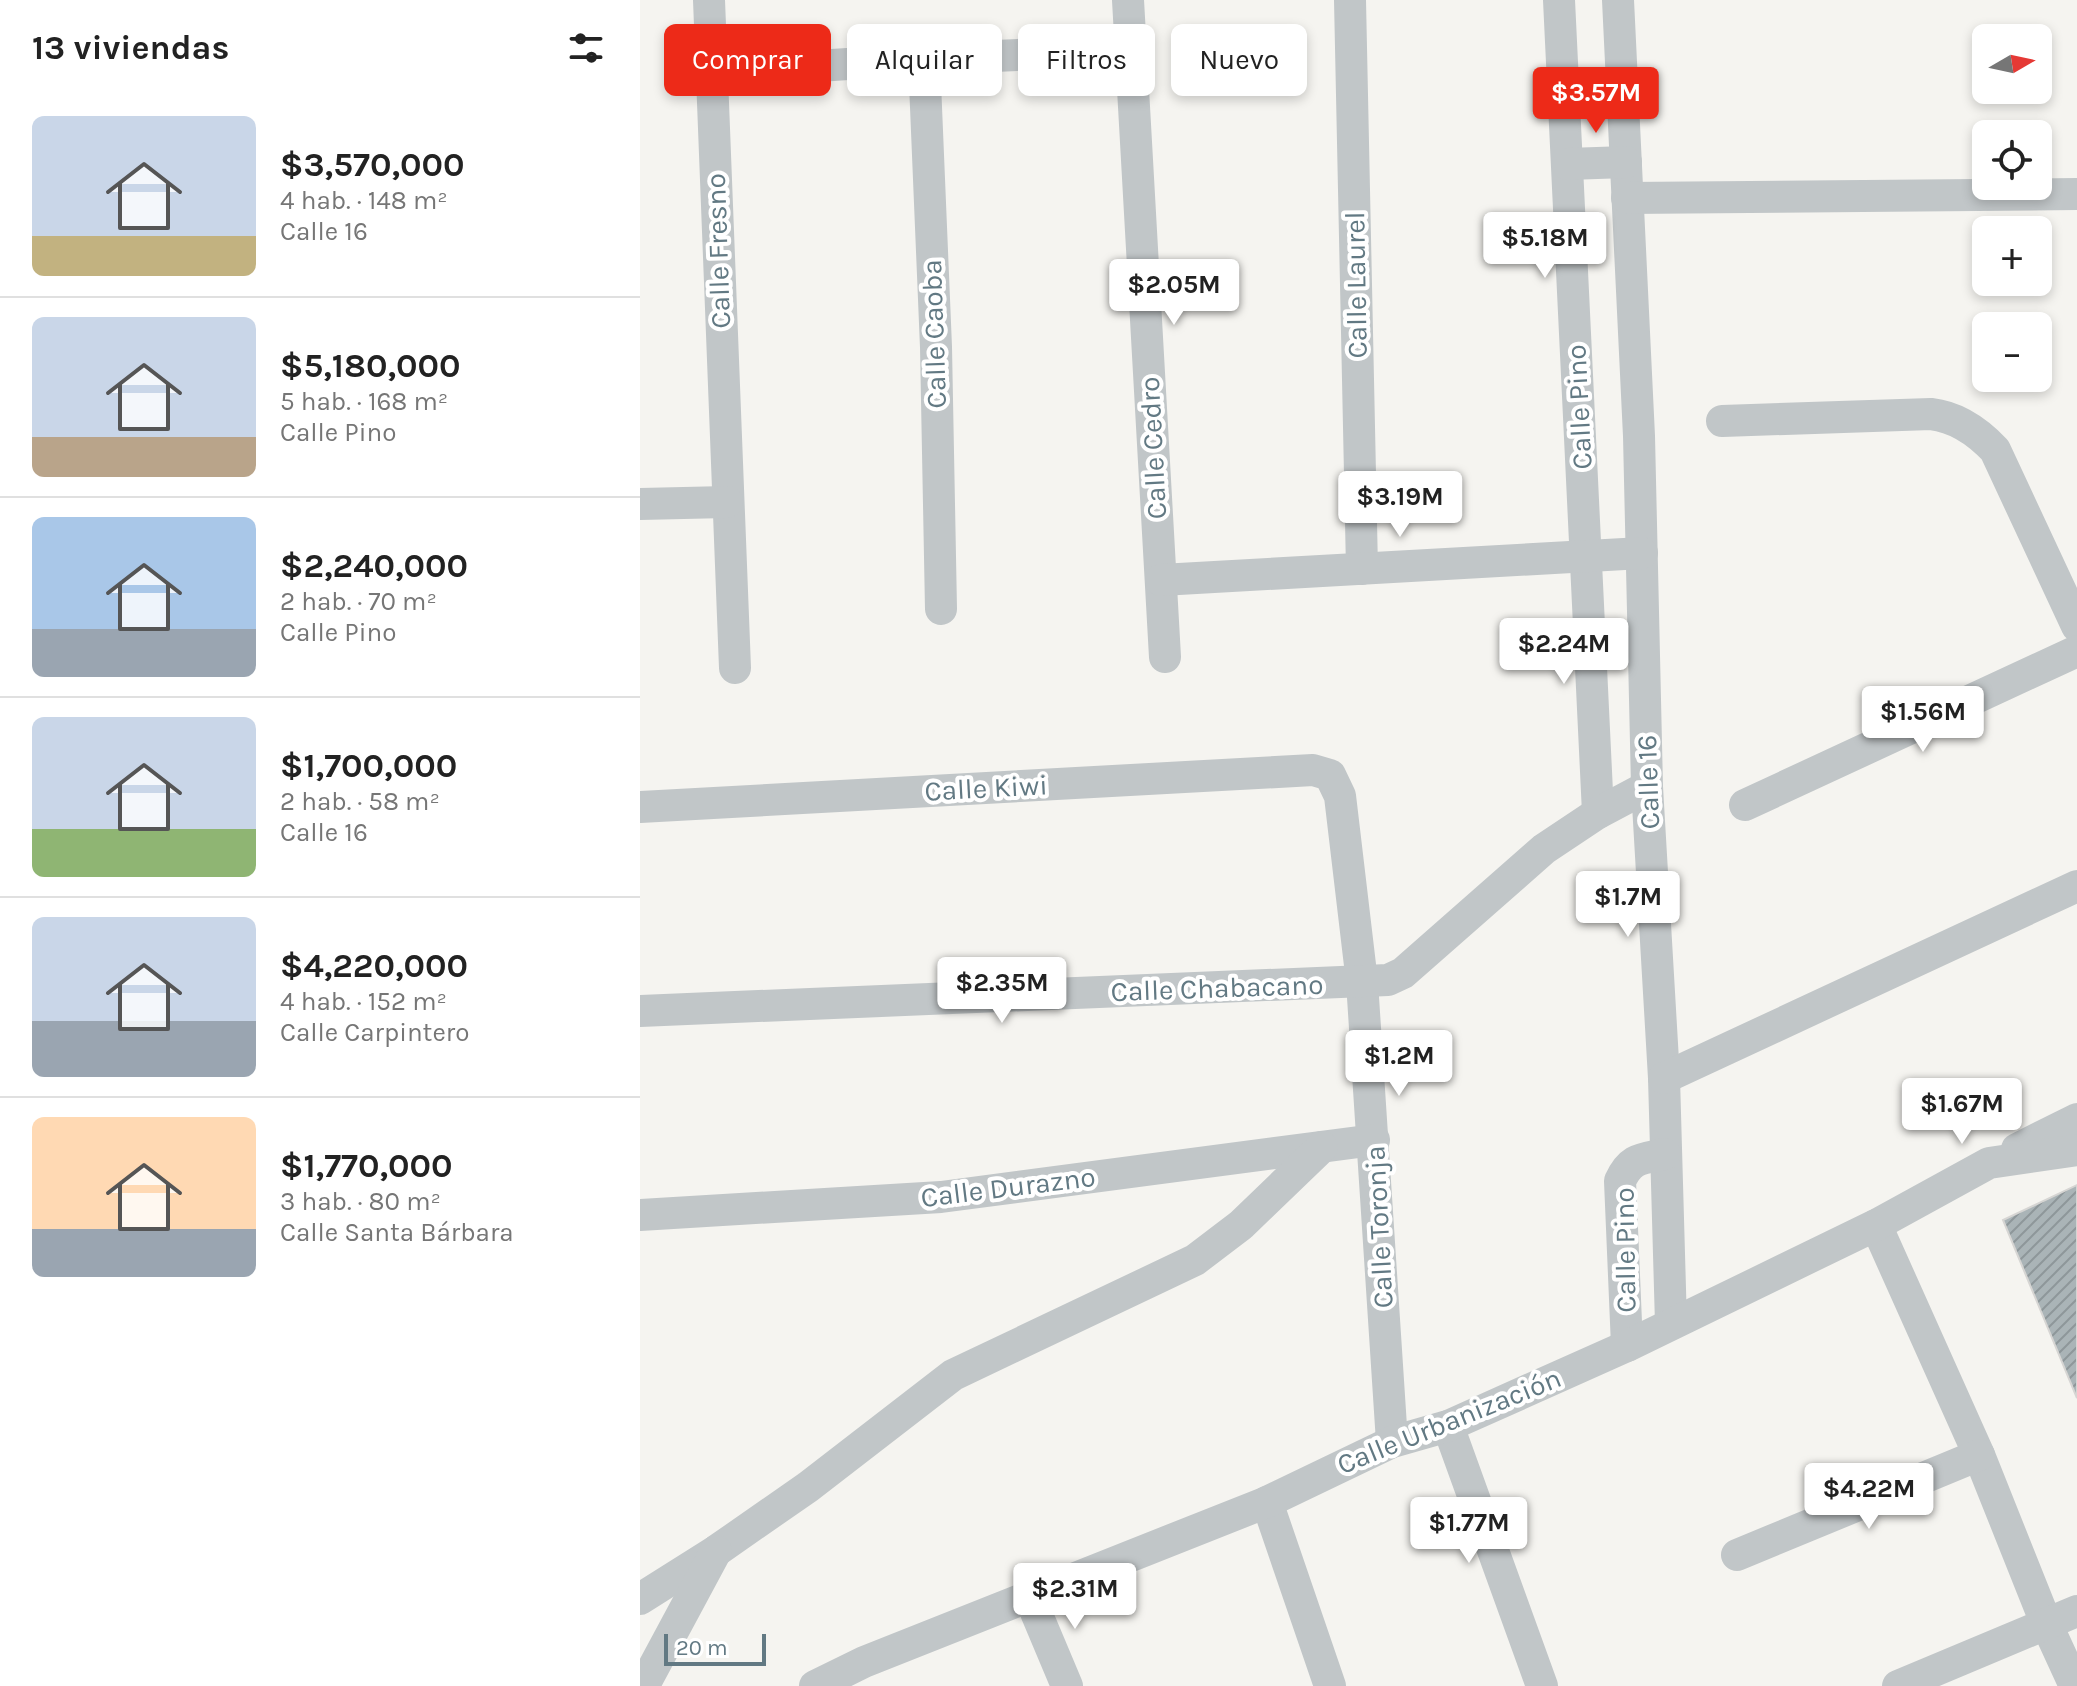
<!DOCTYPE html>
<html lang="es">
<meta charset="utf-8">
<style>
:root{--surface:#fff;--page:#f2f2f2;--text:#222;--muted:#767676;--line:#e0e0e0;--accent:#ed2a18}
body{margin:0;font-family:Karla,sans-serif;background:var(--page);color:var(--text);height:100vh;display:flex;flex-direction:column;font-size:30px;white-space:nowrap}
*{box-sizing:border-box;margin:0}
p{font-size:26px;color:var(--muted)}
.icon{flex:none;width:44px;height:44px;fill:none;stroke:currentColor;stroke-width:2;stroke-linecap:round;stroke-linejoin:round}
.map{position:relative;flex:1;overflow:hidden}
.details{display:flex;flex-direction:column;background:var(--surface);width:640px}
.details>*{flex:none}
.banner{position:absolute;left:24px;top:24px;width:760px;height:72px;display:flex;gap:16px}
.needle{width:52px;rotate:81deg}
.fabs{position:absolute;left:1332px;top:24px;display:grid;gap:16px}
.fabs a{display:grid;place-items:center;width:80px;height:80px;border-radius:12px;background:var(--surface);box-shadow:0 4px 12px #0003;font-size:40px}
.scale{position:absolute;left:24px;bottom:20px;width:102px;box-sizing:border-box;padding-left:8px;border:4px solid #627983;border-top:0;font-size:22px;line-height:28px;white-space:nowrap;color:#627983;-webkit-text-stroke:6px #fff;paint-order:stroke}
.price{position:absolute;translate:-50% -68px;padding:0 18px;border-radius:8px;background:#fff;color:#222;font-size:26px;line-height:52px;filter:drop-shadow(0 2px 4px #0008)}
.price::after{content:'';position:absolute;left:50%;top:48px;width:24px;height:18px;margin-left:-12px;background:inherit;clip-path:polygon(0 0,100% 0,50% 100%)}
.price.selected{background:var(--accent);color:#fff}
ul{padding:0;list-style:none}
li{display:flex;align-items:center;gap:24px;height:200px;padding:0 32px}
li+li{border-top:2px solid var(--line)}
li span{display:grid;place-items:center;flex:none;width:224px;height:160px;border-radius:12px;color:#555}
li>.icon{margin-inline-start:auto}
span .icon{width:96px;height:96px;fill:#fffc;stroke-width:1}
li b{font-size:34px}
h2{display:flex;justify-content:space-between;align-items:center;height:96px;padding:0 32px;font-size:34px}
.pill{padding:0 28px;border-radius:12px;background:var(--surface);box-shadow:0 4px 12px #0003;font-size:28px;line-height:72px}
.pill.selected{background:var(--accent);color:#fff}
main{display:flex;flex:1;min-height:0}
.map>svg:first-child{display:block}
.building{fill:url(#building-hatch);stroke:#d6d5d3;stroke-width:2}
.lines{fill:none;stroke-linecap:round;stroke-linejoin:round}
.minor{stroke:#c1c6c8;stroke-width:32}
.labels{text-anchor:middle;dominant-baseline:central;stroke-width:8;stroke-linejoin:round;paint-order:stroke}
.street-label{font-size:28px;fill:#627983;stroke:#fff}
</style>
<main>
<section class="details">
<h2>13 viviendas<svg class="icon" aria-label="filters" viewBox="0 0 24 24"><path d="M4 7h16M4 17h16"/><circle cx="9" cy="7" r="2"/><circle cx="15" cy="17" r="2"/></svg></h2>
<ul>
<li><span style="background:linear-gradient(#c9d6e8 75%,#c2b280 0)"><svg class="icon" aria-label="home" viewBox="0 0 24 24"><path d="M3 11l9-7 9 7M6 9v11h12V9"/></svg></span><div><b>$3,570,000</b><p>4 hab. · 148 m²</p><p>Calle 16</p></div></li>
<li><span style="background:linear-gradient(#c9d6e8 75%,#b9a48a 0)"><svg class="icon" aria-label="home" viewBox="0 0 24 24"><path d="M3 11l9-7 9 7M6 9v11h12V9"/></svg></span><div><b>$5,180,000</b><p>5 hab. · 168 m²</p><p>Calle Pino</p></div></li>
<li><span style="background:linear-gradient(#a9c7e8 70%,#9aa5b1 0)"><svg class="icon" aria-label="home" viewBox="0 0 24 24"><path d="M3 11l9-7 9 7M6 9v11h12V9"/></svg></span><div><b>$2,240,000</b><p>2 hab. · 70 m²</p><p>Calle Pino</p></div></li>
<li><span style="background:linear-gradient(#c9d6e8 70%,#8fb573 0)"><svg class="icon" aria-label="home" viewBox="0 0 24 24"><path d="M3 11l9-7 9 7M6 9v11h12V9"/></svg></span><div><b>$1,700,000</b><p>2 hab. · 58 m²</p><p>Calle 16</p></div></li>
<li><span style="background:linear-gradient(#c9d6e8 65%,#9aa5b1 0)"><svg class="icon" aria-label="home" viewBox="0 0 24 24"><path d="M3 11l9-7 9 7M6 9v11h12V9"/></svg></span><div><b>$4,220,000</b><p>4 hab. · 152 m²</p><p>Calle Carpintero</p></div></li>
<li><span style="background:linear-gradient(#ffd9b3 70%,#9aa5b1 0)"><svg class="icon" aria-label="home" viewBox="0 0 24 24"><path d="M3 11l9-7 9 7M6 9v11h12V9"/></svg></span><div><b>$1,770,000</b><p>3 hab. · 80 m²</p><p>Calle Santa Bárbara</p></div></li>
</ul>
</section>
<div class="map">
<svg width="1437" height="1686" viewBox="0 0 1437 1686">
<defs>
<pattern id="building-hatch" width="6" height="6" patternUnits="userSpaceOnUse" patternTransform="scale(2)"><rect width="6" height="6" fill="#aab4b7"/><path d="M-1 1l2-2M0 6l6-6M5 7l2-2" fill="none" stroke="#8e979a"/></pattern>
</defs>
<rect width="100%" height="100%" fill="#f5f4f0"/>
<!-- building -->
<polygon class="building" points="1437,1185 1437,1398 1363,1220"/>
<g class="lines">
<!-- minor -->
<g class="minor">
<polyline points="69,0 95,668"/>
<polyline points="488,0 525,657"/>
<polyline points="710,0 722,569"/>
<polyline points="919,0 958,813"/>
<polyline points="978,0 999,436 1007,787 1024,1078 1031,1324"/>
<polyline points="284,59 296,347 301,609"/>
<polyline points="71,73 284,59 490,50"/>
<polyline points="928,164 986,162"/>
<polyline points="987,198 1437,194"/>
<path d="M1082 421 1291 414C1317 417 1337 431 1355 450L1437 626"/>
<polyline points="0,504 87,502"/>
<polyline points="521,580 1002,553"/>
<polyline points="1105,805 1437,651"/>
<polyline points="0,807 673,770 690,775 700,796 722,982 752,1442"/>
<polyline points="0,1011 748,980 763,973 904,849 958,813 1007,787"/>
<polyline points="1024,1078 1437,886"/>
<polyline points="1377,1149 1437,1119"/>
<polyline points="0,1215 301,1197 734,1140"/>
<polyline points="1236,1225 1339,1455 1406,1623 1435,1686"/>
<path d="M987 1346 980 1181C991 1157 1002 1159 1025 1154"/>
<polyline points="808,1426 902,1686"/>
<polyline points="627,1502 690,1686"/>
<polyline points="1097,1555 1339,1455"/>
<polyline points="390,1598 427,1686"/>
<polyline points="0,1599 76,1551 168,1487 313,1375 555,1260 601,1225 682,1147"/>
<polyline points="4,1685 76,1551"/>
<polyline points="175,1686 224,1662 627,1502 752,1442 808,1426 987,1346 1236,1225 1349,1163 1437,1150"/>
<polyline points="1258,1686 1437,1611"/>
</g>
</g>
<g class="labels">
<!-- street labels -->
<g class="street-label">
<text transform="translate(78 251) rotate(-92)">Calle Fresno</text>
<text transform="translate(716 285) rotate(-91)">Calle Laurel</text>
<text transform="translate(294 334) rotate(-92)">Calle Caoba</text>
<text transform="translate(939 407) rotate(-93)">Calle Pino</text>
<text transform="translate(513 448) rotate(-93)">Calle Cedro</text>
<text transform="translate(1008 782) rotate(-92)">Calle 16</text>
<text transform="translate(346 788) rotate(-3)">Calle Kiwi</text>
<text transform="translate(577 988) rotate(-2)">Calle Chabacano</text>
<text transform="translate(368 1187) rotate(-7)">Calle Durazno</text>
<text transform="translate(739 1227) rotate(-93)">Calle Toronja</text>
<text transform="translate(985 1250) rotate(-91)">Calle Pino</text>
<text transform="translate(809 1421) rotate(-22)">Calle Urbanización</text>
</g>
</g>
</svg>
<div class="fabs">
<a><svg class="needle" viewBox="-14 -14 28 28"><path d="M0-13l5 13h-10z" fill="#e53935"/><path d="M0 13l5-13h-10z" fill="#767676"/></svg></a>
<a><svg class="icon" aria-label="locate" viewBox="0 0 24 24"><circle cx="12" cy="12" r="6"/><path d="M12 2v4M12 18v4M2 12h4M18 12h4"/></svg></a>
<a>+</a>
<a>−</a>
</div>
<div class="scale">20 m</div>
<b class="price selected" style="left:956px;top:135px">$3.57M</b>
<b class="price" style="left:905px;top:280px">$5.18M</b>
<b class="price" style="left:534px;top:327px">$2.05M</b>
<b class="price" style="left:760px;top:539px">$3.19M</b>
<b class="price" style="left:924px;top:686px">$2.24M</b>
<b class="price" style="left:1283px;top:754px">$1.56M</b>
<b class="price" style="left:988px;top:939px">$1.7M</b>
<b class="price" style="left:362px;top:1025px">$2.35M</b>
<b class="price" style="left:759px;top:1098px">$1.2M</b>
<b class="price" style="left:1322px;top:1146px">$1.67M</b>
<b class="price" style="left:1229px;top:1531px">$4.22M</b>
<b class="price" style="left:829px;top:1565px">$1.77M</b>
<b class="price" style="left:435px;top:1631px">$2.31M</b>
<div class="banner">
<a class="pill selected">Comprar</a>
<a class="pill">Alquilar</a>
<a class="pill">Filtros</a>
<a class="pill">Nuevo</a>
</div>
</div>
</main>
